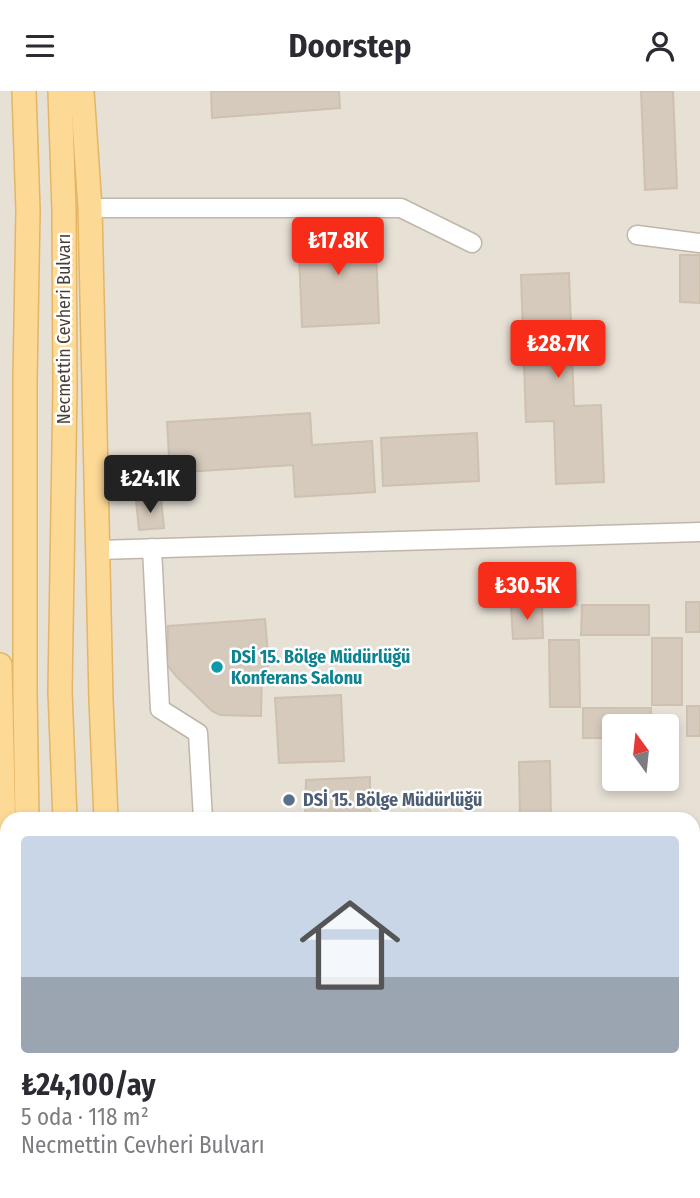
<!DOCTYPE html>
<html lang="tr">
<meta charset="utf-8">
<style>
:root{--surface:#fff;--page:#f7f7f7;--text:#2b2b33;--muted:#7c7c81;--line:#e1e1e2;--accent:#f82d19}
body{margin:0;font-family:"Fira Sans Condensed",sans-serif;background:var(--page);color:var(--text);height:100vh;display:flex;flex-direction:column;font-size:26px;white-space:nowrap}
*{box-sizing:border-box;margin:0}
p{font-size:23px;color:var(--muted)}
.icon{flex:none;width:38px;height:38px;fill:none;stroke:currentColor;stroke-width:2;stroke-linecap:round;stroke-linejoin:round}
.map{position:relative;flex:1;overflow:hidden}
.details{position:absolute;left:0px;top:721px;width:700px;height:387px;display:flex;flex-direction:column;background:var(--surface);border-radius:21px 21px 0 0;box-shadow:0 4px 10px #0003}
.details>*{flex:none}
.needle{width:46px;rotate:345deg}
.fabs{position:absolute;left:602px;top:623px;display:grid;gap:14px}
.fabs a{display:grid;place-items:center;width:77px;height:77px;border-radius:7px;background:var(--surface);box-shadow:0 4px 10px #0003;font-size:35px}
.price{position:absolute;translate:-50% -60px;padding:0 16px;border-radius:7px;background:var(--accent);color:#fff;font-size:23px;line-height:46px;filter:drop-shadow(0 2px 4px #0008)}
.price::after{content:'';position:absolute;left:50%;top:42px;width:21px;height:16px;margin-left:-10px;background:inherit;clip-path:polygon(0 0,100% 0,50% 100%)}
.price.on{background:#222;color:#fff}
ul{padding:0;list-style:none}
li{display:grid;align-content:center;gap:14px;height:371px;padding:0 21px}
li+li{border-top:2px solid var(--line)}
li span{display:grid;place-items:center;height:217px;border-radius:7px;color:#555}
li>.icon{margin-inline-start:auto}
span .icon{width:126px;height:126px;fill:#fffc;stroke-width:1}
li b{font-size:30px}
header{display:flex;justify-content:space-between;align-items:center;height:91px;padding:0 21px;background:var(--surface);font-size:32px;font-weight:700}
.map>svg:first-child{display:block}
.residential{fill:#e7e0d5;fill-rule:evenodd}
.building{fill:#d5cabc;stroke:#cfc1af;stroke-width:2}
.lines{fill:none;stroke-linecap:round;stroke-linejoin:round}
.major-tunnel{stroke:#d0ccc4;stroke-width:23;stroke-dasharray:23 11;stroke-linecap:butt}
.minor-casing{stroke:#bfb6a9;stroke-width:21}
.major-casing{stroke:#e3b565;stroke-width:26}
.minor{stroke:#fff;stroke-width:18}
.major{stroke:#fdd996;stroke-width:23}
.culture-dot{fill:#0f9aa8;stroke:#fff;stroke-width:2.5}
.service-dot{fill:#5c6f8a;stroke:#fff;stroke-width:2.5}
.labels{text-anchor:middle;dominant-baseline:central;stroke-width:5;stroke-linejoin:round;paint-order:stroke}
.street-label{font-size:18px;fill:#463f36;stroke:#fff}
.culture-label{font-size:18px;font-weight:bold;fill:#0d838f;stroke:#fff;text-anchor:start}
.service-label{font-size:18px;font-weight:bold;fill:#4e5e75;stroke:#fff;text-anchor:start}
</style>
<header><svg class="icon" aria-label="menu" viewBox="0 0 24 24"><path d="M4 6h16M4 12h16M4 18h16"/></svg>Doorstep<svg class="icon" aria-label="person" viewBox="0 0 24 24"><circle cx="12" cy="8" r="4"/><path d="M4 21q1-7 8-7t8 7"/></svg></header>
<div class="map">
<svg width="700" height="1107" viewBox="0 0 700 1107">
<rect width="100%" height="100%" fill="#f3efe7"/>
<!-- residential -->
<path class="residential" d="M0 0H700V1107H0ZM614 635H667V688H614ZM7 728H693V1101H7Z"/>
<!-- building -->
<g class="building">
<polygon points="211,0 339,0 340,17 212,27"/>
<polygon points="641,0 673,0 677,97 645,99"/>
<polygon points="375,135 379,232 302,236 298,139"/>
<polygon points="680,164 700,164 700,212 680,211"/>
<polygon points="569,182 574,315 601,314 604,391 556,393 554,330 526,331 521,184"/>
<polygon points="310,322 312,354 372,350 375,401 295,406 293,374 170,382 167,331"/>
<polygon points="477,342 479,390 383,395 381,347"/>
<polygon points="161,408 164,437 139,439 136,410"/>
<polygon points="575,481 577,514 547,515 545,483"/>
<rect x="686" y="511" width="14" height="30"/>
<polygon points="542,514 543,547 513,548 511,516"/>
<polygon points="582,514 649,514 649,544 581,544"/>
<polygon points="265,528 269,574 262,577 261,625 220,624 212,620 176,585 167,574 168,535"/>
<rect x="652" y="547" width="30" height="67"/>
<polygon points="549,549 579,549 580,616 550,616"/>
<polygon points="341,604 344,670 279,672 275,607"/>
<rect x="687" y="615" width="13" height="30"/>
<polygon points="583,617 651,617 651,635 614,635 614,647 583,647"/>
<polygon points="550,670 551,728 520,728 519,671"/>
<polygon points="370,686 370,728 305,728 306,689"/>
<rect x="693" y="743" width="7" height="31"/>
<polygon points="693,848 700,848 700,879 693,878"/>
<polygon points="170,1101 221,1101 221,1107 171,1107"/>
<polygon points="269,1101 326,1101 327,1107 270,1107"/>
<rect x="486" y="1101" width="88" height="6"/>
</g>
<g class="lines">
<!-- major-tunnel -->
<g class="major-tunnel">
<polyline points="42,1101 42,1107"/>
<polyline points="79,1101 80,1107"/>
</g>
<defs>
<g id="minor">
<polyline points="90,117 401,117 472,152"/>
<polyline points="637,144 700,152"/>
<polyline points="152,457 160,618 198,642 203,728"/>
<polyline points="98,459 700,441"/>
<polyline points="693,941 700,941"/>
<polyline points="231,1101 232,1107"/>
<polyline points="406,1101 406,1107"/>
<polyline points="592,1101 593,1107"/>
</g>
<g id="major">
<polyline points="24,0 28,119 25,289 25,602 27,728"/>
<polyline points="60,0 64,119 65,297 60,600 65,728"/>
<polyline points="82,0 90,117 101,609 106,728"/>
<polyline points="0,574 7,877"/>
<polyline points="693,977 700,977"/>
<polyline points="693,1004 700,1004"/>
<polyline points="112,1101 115,1107"/>
<polyline points="28,1107 30,1101"/>
</g>
</defs>
<!-- minor casing -->
<use href="#minor" class="minor-casing"/>
<!-- major casing -->
<use href="#major" class="major-casing"/>
<!-- minor -->
<use href="#minor" class="minor"/>
<!-- major -->
<use href="#major" class="major"/>
</g>
<!-- markers -->
<circle class="culture-dot" cx="217" cy="576" r="7"/>
<circle class="service-dot" cx="289" cy="709" r="7"/>
<g class="labels">
<!-- street labels -->
<g class="street-label">
<text transform="translate(64 238) rotate(-90)">Necmettin Cevheri Bulvarı</text>
</g>
<!-- culture labels -->
<g class="culture-label">
<text x="231" y="566">DSİ 15. Bölge Müdürlüğü<tspan x="231" dy="21">Konferans Salonu</tspan></text>
</g>
<!-- service labels -->
<g class="service-label">
<text x="303" y="709">DSİ 15. Bölge Müdürlüğü</text>
</g>
</g>
</svg>
<div class="fabs">
<a><svg class="needle" viewBox="-14 -14 28 28"><path d="M0-13l5 13h-10z" fill="#e53935"/><path d="M0 13l5-13h-10z" fill="#7c7c81"/></svg></a>
</div>
<b class="price" style="left:338px;top:186px">₺17.8K</b>
<b class="price" style="left:558px;top:289px">₺28.7K</b>
<b class="price on" style="left:150px;top:424px">₺24.1K</b>
<b class="price" style="left:527px;top:531px">₺30.5K</b>
<section class="details">
<ul>
<li><span style="background:linear-gradient(#c9d6e8 65%,#9aa5b1 0)"><svg class="icon" aria-label="home" viewBox="0 0 24 24"><path d="M3 11l9-7 9 7M6 9v11h12V9"/></svg></span><div><b>₺24,100/ay</b><p>5 oda · 118 m²</p><p>Necmettin Cevheri Bulvarı</p></div></li>
</ul>
</section>
</div>
